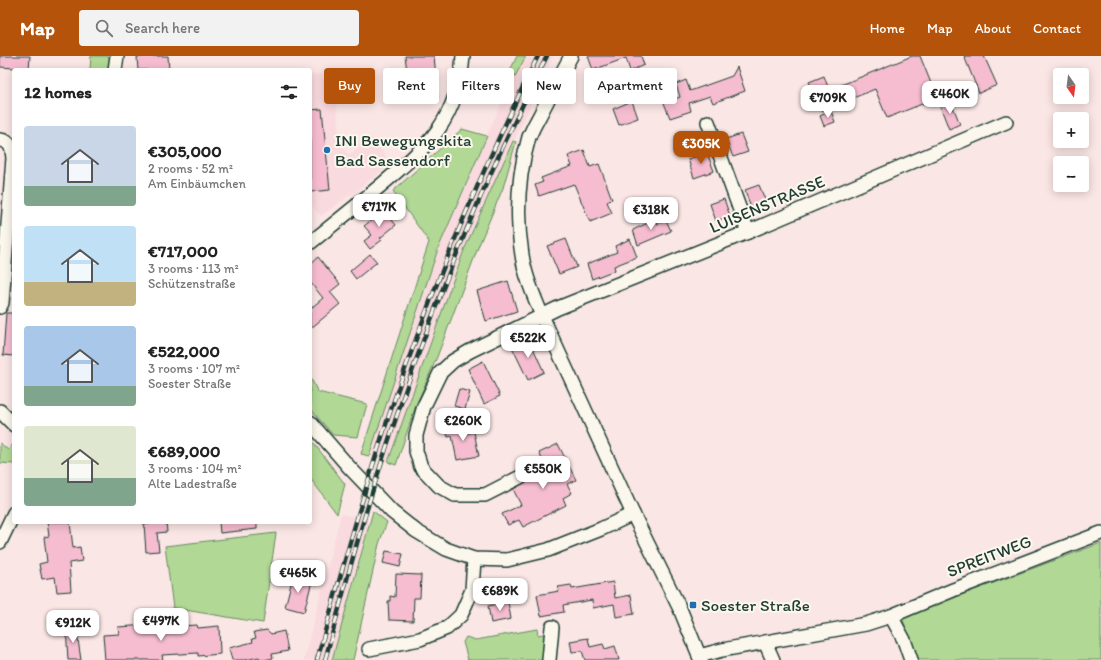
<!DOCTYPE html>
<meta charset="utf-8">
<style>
:root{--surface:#fff;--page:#f2f2f2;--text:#222;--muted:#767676;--accent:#b45309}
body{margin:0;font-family:Itim,sans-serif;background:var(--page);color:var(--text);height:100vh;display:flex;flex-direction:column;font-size:15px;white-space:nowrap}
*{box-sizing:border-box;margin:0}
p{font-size:13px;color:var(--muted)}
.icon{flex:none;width:22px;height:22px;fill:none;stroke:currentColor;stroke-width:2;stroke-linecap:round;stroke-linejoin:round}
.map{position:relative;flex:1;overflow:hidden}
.details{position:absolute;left:12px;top:12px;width:300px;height:456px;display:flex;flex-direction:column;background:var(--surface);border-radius:4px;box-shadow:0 2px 10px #0003}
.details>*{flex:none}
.hud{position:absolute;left:324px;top:12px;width:380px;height:36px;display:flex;gap:8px}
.needle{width:26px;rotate:166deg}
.buttons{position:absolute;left:1053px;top:12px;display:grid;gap:8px}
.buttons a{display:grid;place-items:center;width:36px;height:36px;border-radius:4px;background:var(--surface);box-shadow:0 2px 10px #0003;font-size:20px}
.price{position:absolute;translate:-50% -34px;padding:0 9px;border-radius:8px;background:#fff;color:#222;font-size:13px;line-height:26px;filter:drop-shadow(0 1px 2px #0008)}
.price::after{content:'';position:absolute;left:50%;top:24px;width:12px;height:9px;margin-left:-6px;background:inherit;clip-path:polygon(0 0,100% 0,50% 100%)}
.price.current{background:var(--accent);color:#fff}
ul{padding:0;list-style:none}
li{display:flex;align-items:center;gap:12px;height:100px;padding:0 12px}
li span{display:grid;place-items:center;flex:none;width:112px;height:80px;border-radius:4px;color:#555}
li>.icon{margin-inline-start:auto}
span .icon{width:48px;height:48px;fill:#fffc;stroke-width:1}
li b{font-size:17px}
h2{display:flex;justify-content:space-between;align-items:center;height:48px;padding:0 12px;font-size:17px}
.chip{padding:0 14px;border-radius:4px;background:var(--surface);box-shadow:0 2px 10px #0003;font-size:14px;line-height:36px}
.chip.current{background:var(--accent);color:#fff}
header{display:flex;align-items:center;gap:24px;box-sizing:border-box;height:56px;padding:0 20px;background:var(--accent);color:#fff}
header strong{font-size:19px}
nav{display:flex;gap:22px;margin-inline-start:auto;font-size:14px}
.search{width:280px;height:36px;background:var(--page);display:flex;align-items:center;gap:10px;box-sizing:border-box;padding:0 14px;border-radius:4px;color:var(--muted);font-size:15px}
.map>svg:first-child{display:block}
.built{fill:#f9dade}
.green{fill:#b1d895;stroke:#688a64}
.building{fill:#f6bdd0;stroke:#1f3d34}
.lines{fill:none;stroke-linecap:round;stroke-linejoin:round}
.minor-casing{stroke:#1f3d34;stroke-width:16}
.minor{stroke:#fbf7ec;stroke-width:13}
.rail-casing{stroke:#1f3d34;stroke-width:4.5}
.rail{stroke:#fbf7ec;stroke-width:3;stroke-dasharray:9;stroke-linecap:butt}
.poi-dot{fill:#1f6fb2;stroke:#fbf7ec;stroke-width:1.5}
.labels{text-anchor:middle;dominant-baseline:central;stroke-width:4;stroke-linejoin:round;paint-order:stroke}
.poi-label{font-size:17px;fill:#1f3d34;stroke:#fbf7ec;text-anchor:start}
.street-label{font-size:17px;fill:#1f3d34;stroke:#fbf7ec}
</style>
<header>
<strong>Map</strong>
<div class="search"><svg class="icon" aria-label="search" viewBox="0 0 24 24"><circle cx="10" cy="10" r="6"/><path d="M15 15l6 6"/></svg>Search here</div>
<nav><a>Home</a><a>Map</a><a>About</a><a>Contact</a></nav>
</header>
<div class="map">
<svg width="1101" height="604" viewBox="0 0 1101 604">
<rect width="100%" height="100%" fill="#fae6e4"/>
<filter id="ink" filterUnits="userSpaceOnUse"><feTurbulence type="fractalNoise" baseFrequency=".025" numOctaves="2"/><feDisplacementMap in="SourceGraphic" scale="8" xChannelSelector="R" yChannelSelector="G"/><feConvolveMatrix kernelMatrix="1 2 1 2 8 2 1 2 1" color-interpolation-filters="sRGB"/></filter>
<g filter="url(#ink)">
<!-- built -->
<g class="built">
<polygon points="526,0 553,0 464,194 388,406 369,400 438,193 504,41"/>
<polygon points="322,18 323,23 334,21 340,88 349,99 371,81 390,106 384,113 358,133 321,160 310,148 310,19"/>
<polygon points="341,458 350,460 369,465 332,604 304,604"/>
</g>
<!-- green -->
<g class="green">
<polygon points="91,0 112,0 111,14 90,14"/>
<polygon points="517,0 526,0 504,41 499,38"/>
<polygon points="462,73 487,80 438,193 369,400 361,398 429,186 393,135"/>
<polygon points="513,85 516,86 503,132 479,189 437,301 415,352 396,409 388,406 464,194"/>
<polygon points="310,321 318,336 367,348 358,381 333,379 310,352"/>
<polygon points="310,382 345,428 337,458 310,422"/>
<polygon points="0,387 8,394 14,387 14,408 0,407"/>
<polygon points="373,455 387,466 379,488 353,604 332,604"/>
<polygon points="276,477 263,567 173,552 165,490"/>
<polygon points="1101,487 1101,604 917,604 902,561"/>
<polygon points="537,573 538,579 543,578 548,581 546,604 468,604 463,586 466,581 476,584"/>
</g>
<!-- building -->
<g class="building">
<polygon points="0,0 30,0 29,13 0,11"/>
<polygon points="152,0 168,0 169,14 138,14 137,1"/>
<polygon points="405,0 434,0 438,42 421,44 420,35 404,37 403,23 408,23"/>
<polygon points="588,0 641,0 644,9 630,15 626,2 593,14"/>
<polygon points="912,0 920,0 937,42 887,62 875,33 822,55 809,26 824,20 829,34"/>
<polygon points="964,0 984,0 997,29 979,37"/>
<polygon points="737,11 745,35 713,47 710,40 689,47 691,55 670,62 664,47 680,41 676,28 686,24 690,35 732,20"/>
<polygon points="632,45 638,62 619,69 613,53"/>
<polygon points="951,46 960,68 949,73 940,50"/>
<polygon points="322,53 330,134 310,136 310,54"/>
<polygon points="831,55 835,66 824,70 820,60"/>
<polygon points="741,78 748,96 733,101 726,83"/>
<polygon points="584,94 590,111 599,108 612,143 607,146 612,157 590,166 574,128 539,140 535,129 543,126 541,122 572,110 568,100"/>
<polygon points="707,97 714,115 694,122 688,103"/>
<polygon points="759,129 766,146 751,152 745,134"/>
<polygon points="724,143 730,160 716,165 710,148"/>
<polygon points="384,154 396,169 380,182 382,184 370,193 364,185 372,179 364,170"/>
<polygon points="656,163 657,168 666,164 671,175 638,189 633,174"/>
<polygon points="566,183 577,211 559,218 547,190"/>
<polygon points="630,183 637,201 614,210 615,214 592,223 587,208 617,196 615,190"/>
<polygon points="370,198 377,206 356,223 350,215"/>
<polygon points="318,201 340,228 330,236 340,248 310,273 310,253 323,242 310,226 310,208"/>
<polygon points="508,225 517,255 486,265 477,235"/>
<polygon points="6,257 14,257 14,300 3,299"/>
<polygon points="529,283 544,316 528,324 512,291"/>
<polygon points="483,305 500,340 484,348 468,313"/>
<polygon points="459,333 470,336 465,353 454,350"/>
<polygon points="460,366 462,378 474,376 479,400 457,404 452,380 448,381 445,369"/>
<polygon points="558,388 576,424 567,428 572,437 563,442 566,449 523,471 519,464 508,469 502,458 521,449 513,433 548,415 539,397"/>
<polygon points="47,466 70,466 73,492 80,491 82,505 69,507 71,535 57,536 55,521 42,523 39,508 47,506 44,481 49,480"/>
<polygon points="150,466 166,466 167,476 157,477 159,495 146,496 144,468 150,468"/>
<polygon points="219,466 257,466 257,473 220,477"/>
<polygon points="386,495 403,498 400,511 383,507"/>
<polygon points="396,518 421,519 420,542 414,542 413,565 389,564 388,545 390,545 390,540 395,541"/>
<polygon points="293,520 312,525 304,556 285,551"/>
<polygon points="613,526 615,542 631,539 634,558 616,561 614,548 593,552 592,544 563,549 564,556 541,560 537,539 559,535 558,531 571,529 572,533"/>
<polygon points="508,546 511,563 491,567 488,550"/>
<polygon points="161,568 161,571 197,569 198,572 219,570 220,598 198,600 198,597 162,599 163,604 105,604 103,579 119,578 118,571"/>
<polygon points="76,570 81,604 68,604 66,571"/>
<polygon points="267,574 271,578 284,575 288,595 272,598 273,602 264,604 260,604 259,601 245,604 232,604 229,592 253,586 252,583 256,582 254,576"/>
<polygon points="588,582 590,591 603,588 605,593 615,590 619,604 585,604 582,595 572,596 570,585"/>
</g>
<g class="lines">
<defs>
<g id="minor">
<path d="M571 0C560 20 550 39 540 59 536 66 532 74 529 81 518 119 516 161 522 199 525 220 534 240 542 260L633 458 680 553 701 604"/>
<polyline points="115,14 117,0"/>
<polyline points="708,66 748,176"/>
<path d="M0 84C11 85 12 93 13 102L2 247 0 251"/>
<path d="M310 187C341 162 372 138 402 111 415 100 428 88 438 74 453 52 461 27 463 0"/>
<polyline points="0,355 14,369"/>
<polyline points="310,366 349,411 392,456 416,475 446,493 474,503 507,504 548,494 601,473 633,458"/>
<polyline points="528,417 485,439 455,439 439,430 421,411 416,395 416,379 424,350 440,317 453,305 470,295 558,252 748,176 1006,66"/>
<polyline points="0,486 14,457"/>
<polyline points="891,560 904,584 911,604"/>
<polyline points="765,586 773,604"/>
<polyline points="369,593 420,583 447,572 461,559 472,534 474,503"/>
<polyline points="699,600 722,594 866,568 891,560 953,534 1101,477"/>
<polyline points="549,604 552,571"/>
</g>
</defs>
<!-- minor casing -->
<use href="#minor" class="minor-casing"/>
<!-- minor -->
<use href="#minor" class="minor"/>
<defs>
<g id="rail">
<path d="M317 604C346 500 374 396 412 294 448 194 491 95 538 0"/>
<path d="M325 604C338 557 350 510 364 463 411 306 472 146 547 0"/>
</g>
</defs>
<!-- rail casing -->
<use href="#rail" class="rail-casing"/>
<!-- rail -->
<use href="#rail" class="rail"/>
</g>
</g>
<!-- markers -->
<g class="poi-dot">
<circle cx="327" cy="94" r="4"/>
<rect x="689" y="545" width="8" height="8" rx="2"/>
</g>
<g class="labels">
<!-- poi labels -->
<g class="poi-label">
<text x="335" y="84">INI Bewegungskita<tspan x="335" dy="20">Bad Sassendorf</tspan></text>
<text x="701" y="549">Soester Straße</text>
</g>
<!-- street labels -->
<g class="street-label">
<text transform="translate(767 148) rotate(-23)">LUISENSTRASSE</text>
<text transform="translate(989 500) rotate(-21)">SPREITWEG</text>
</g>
</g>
</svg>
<div class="buttons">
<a><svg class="needle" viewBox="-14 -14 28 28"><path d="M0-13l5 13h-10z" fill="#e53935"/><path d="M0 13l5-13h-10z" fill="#767676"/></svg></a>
<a>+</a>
<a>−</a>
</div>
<b class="price" style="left:950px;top:59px">€460K</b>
<b class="price" style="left:828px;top:63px">€709K</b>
<b class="price current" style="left:701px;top:109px">€305K</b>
<b class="price" style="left:379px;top:172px">€717K</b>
<b class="price" style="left:651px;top:175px">€318K</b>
<b class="price" style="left:528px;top:303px">€522K</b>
<b class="price" style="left:463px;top:386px">€260K</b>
<b class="price" style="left:543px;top:434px">€550K</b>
<b class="price" style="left:298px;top:538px">€465K</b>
<b class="price" style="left:500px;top:556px">€689K</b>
<b class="price" style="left:161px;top:586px">€497K</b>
<b class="price" style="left:73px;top:588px">€912K</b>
<div class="hud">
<a class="chip current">Buy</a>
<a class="chip">Rent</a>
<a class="chip">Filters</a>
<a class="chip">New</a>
<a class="chip">Apartment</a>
</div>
<section class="details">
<h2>12 homes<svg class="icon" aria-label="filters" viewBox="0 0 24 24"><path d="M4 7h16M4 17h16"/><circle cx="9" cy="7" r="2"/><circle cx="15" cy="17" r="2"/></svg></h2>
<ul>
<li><span style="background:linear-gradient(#c9d6e8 75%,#7fa58c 0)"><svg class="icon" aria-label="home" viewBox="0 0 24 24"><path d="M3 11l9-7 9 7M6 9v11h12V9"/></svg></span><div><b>€305,000</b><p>2 rooms · 52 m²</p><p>Am Einbäumchen</p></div></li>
<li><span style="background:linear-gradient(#bfe0f5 70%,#c2b280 0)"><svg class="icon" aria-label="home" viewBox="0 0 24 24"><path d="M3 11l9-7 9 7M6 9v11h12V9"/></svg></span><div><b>€717,000</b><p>3 rooms · 113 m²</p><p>Schützenstraße</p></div></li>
<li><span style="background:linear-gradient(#a9c7e8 75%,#7fa58c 0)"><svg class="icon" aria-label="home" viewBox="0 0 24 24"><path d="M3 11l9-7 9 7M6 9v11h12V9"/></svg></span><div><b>€522,000</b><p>3 rooms · 107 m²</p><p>Soester Straße</p></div></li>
<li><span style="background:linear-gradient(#dfe7d0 65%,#7fa58c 0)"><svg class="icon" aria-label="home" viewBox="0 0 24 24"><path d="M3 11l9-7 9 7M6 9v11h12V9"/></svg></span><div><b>€689,000</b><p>3 rooms · 104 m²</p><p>Alte Ladestraße</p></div></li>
</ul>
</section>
</div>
